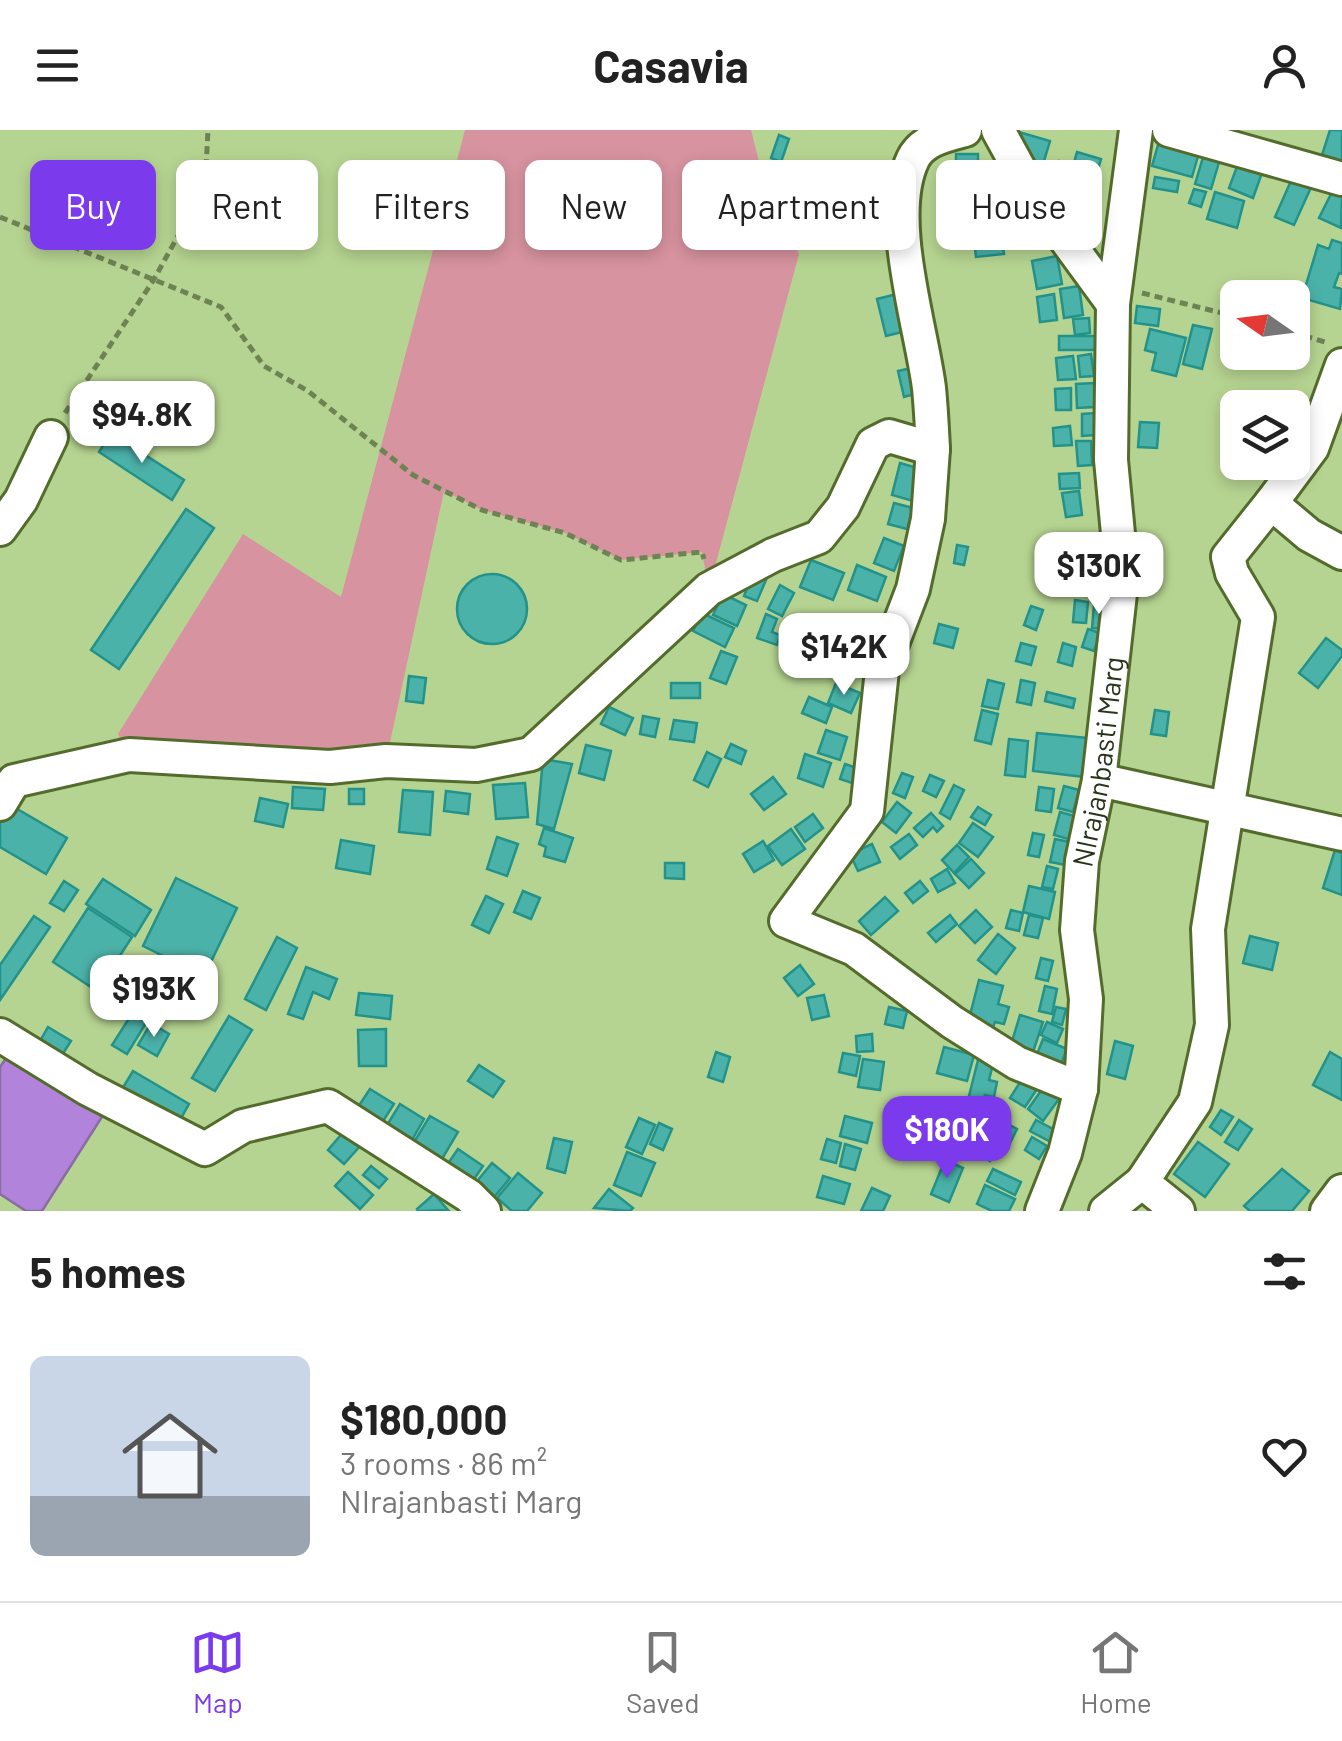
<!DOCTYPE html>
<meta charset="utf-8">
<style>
:root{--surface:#fff;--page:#f6f6f6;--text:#222;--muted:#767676;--line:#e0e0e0;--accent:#7c3aed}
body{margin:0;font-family:Barlow,sans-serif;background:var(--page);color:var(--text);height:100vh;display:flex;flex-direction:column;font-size:38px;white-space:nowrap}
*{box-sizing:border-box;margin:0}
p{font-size:32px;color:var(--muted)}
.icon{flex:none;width:55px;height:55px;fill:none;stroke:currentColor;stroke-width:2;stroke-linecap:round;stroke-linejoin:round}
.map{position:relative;height:1081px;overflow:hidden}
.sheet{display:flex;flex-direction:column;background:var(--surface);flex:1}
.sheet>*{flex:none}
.guide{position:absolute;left:30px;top:30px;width:1282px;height:90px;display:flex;gap:20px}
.needle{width:65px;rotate:284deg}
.controls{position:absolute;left:1220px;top:150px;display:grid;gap:20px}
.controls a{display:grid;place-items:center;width:90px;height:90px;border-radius:15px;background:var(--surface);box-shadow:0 5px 15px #0003;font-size:50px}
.price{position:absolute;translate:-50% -85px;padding:0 22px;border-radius:20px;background:#fff;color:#222;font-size:32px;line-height:65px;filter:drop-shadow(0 2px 5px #0008)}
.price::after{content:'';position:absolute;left:50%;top:60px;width:30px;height:22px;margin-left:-15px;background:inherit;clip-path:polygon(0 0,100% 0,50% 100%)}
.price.selected{background:var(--accent);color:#fff}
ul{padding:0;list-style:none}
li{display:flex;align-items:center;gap:30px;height:250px;padding:0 30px}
li span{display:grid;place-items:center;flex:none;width:280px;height:200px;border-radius:15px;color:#555}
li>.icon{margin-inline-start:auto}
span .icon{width:120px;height:120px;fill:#fffc;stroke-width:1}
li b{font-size:42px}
h2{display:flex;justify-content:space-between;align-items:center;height:120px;padding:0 30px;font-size:42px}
.chip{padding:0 35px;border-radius:15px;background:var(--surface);box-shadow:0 5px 15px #0003;font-size:35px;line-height:90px}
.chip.selected{background:var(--accent);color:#fff}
header{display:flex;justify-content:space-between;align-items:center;height:130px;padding:0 30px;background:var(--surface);font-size:45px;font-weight:700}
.tab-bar{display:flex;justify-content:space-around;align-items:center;height:140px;border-top:2px solid var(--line);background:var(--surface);font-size:28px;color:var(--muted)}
.tab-bar a{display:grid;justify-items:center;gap:5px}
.tab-bar .selected{color:var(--accent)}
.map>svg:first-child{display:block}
.green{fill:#d7939f}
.water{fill:#b283db;stroke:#896ca1;stroke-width:2.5}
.building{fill:#4bb2a9;stroke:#23928a;stroke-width:2.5}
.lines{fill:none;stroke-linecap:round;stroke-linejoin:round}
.minor-casing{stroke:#536c2c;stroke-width:38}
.path{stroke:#6e8354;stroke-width:5;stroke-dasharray:8 5;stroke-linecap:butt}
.minor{stroke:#fff;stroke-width:32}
.labels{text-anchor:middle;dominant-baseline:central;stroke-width:10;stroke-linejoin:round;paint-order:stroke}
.street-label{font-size:28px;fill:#29351a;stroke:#c3e19d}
</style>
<header><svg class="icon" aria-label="menu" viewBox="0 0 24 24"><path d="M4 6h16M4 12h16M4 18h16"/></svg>Casavia<svg class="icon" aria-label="person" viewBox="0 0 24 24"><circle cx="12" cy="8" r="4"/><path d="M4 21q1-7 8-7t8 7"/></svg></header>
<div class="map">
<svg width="1342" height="1081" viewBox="0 0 1342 1081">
<rect width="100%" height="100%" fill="#b6d491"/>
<!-- green -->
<polygon class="green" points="465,0 751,0 762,43 799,124 709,459 702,422 621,430 565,403 482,380 444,361 386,631 129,625 118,604 243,404 341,467"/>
<!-- water -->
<polygon class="water" points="11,921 105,982 42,1081 26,1081 0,1064 0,937"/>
<!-- building -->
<g class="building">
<polygon points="1012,0 1050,11 1041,41 1030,38"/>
<polygon points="1330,0 1342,0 1342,31 1322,25"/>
<polygon points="779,5 789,9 781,32 771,28"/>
<polygon points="1160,8 1200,19 1192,47 1152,36"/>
<polygon points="1077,22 1101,29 1097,43 1073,36"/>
<polygon points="956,24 978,24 978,42 956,43"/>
<polygon points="1204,24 1220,29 1211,59 1195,54"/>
<polygon points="1059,31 1070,33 1064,54 1054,51"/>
<polygon points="1239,31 1263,40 1253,68 1229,58"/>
<polygon points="1000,34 1002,53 984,55 982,35"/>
<polygon points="1294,44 1313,53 1294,95 1275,87"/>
<polygon points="1155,47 1179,51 1177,62 1153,58"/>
<polygon points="1194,59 1206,62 1201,77 1189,73"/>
<polygon points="1333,60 1342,65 1341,98 1319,88"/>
<polygon points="1215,62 1244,71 1237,98 1207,89"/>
<polygon points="1019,69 1020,100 1002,100 1001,70"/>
<polygon points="848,72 856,85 843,93 835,80"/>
<polygon points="812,74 826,90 814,101 799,85"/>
<polygon points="858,89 865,103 854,109 846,95"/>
<polygon points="1001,100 1004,124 976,127 973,103"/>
<polygon points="1332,110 1342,113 1342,144 1339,143 1334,157 1342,159 1340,179 1302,168 1318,115 1329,119"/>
<polygon points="1057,126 1062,154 1037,159 1032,131"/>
<polygon points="1079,156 1083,185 1064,188 1060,159"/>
<polygon points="901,163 910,200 886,206 877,169"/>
<polygon points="1054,164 1057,190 1040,192 1037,167"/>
<polygon points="1137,176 1160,179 1158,196 1135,193"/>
<polygon points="1089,188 1090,203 1075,205 1073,189"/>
<polygon points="1193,195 1212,199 1202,239 1183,234"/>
<polygon points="1150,199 1186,208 1176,246 1152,240 1156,223 1145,220"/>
<rect x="1059" y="206" width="38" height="14"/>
<polygon points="1091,224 1094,246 1080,247 1078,226"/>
<polygon points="1073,226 1076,249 1058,250 1056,228"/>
<polygon points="916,237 922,262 904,267 898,241"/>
<polygon points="1094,253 1095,277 1077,278 1076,254"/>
<polygon points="1071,258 1071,280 1056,280 1055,259"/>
<polygon points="1096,283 1096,305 1082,306 1082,284"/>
<polygon points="1140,292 1159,293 1157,318 1138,317"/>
<polygon points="1070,296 1072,315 1054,316 1053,298"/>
<polygon points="1228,296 1238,298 1238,330 1222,327"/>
<polygon points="111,303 184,350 172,370 99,322"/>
<polygon points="1076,311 1091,311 1092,335 1078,336"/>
<polygon points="900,333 921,339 913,371 892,365"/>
<polygon points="1079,343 1080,358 1060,359 1059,344"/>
<polygon points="1079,361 1082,385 1066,387 1062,363"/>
<polygon points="894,373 913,378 907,399 888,394"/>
<polygon points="186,379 214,398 119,539 91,520"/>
<polygon points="884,408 904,416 894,441 874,433"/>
<polygon points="957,415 968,417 964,435 954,433"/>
<polygon points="1104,424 1105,443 1073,445 1072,426"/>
<polygon points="1052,427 1069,428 1067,444 1050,443"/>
<polygon points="811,430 844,443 833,470 800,457"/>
<polygon points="857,435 886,447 877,471 848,460"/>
<circle cx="492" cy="479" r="35"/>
<polygon points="752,445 766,450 757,471 744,466"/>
<polygon points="1103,451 1104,471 1092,472 1091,452"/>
<polygon points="780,455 794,463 782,486 768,479"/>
<polygon points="723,464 746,475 737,496 713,485"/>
<polygon points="1075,470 1088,472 1086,493 1073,492"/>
<polygon points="1094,475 1106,476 1104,499 1092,498"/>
<polygon points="1031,476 1043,480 1036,500 1024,495"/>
<polygon points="702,483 734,498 725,517 693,501"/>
<polygon points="766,484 777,489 772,502 780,505 777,515 757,508"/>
<polygon points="939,494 958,499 953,518 934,513"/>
<polygon points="852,497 871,505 864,523 845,515"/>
<polygon points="1088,499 1100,503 1094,521 1082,517"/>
<polygon points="1326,508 1342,520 1342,526 1318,558 1299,543"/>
<polygon points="1021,513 1036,517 1031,535 1016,531"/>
<polygon points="1063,513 1076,517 1072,536 1058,532"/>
<polygon points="721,521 737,527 726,554 710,548"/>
<polygon points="409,546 426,548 423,573 406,571"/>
<polygon points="988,550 1004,554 998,579 982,576"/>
<polygon points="1021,550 1035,553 1031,575 1017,572"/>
<rect x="671" y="553" width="29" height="15"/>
<polygon points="836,553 860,563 851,583 828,573"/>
<polygon points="1047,562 1075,569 1073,578 1045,571"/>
<polygon points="809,567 832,577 826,593 802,583"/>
<polygon points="609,577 633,588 625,605 601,594"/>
<polygon points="982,580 998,584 991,614 975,610"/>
<polygon points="1155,580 1169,582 1166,606 1151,604"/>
<polygon points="643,586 659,589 655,607 640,604"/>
<polygon points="674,590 697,593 694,612 670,609"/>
<polygon points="826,600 847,607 840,630 818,623"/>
<polygon points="1037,603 1089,608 1085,647 1033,641"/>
<polygon points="1009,609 1028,611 1025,647 1005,645"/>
<polygon points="731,614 746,621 741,634 725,627"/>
<polygon points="586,615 611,621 604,650 579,643"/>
<polygon points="707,622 721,629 708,657 694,650"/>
<polygon points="805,624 831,633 823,657 798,648"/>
<polygon points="543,629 572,634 554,699 537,694"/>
<polygon points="845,634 860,639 855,654 840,649"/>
<polygon points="902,643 913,647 905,668 893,663"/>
<polygon points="930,645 944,651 936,667 923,661"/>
<polygon points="773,647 786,664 764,680 751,664"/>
<polygon points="525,653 528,687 496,689 493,655"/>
<polygon points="954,655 964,660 950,689 940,683"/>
<polygon points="1064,656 1079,660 1073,682 1058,678"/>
<polygon points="293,657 325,659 323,680 292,678"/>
<polygon points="1039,657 1054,659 1051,682 1036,680"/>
<rect x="349" y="659" width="15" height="15"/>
<polygon points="403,660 433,662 430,705 399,702"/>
<polygon points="446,661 470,664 468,684 444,681"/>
<polygon points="260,668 288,674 283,697 255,691"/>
<polygon points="897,672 911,683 896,703 882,692"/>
<polygon points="7,673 67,708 46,744 0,717 0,686"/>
<polygon points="978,677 991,685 985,695 971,687"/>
<polygon points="1060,682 1075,686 1068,709 1054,705"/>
<polygon points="931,683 943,696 937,702 933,697 923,707 914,698"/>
<polygon points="813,684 823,698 805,712 795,697"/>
<polygon points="973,693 993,707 978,727 959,713"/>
<polygon points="544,698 573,708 565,732 544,726 546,717 539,714"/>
<polygon points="791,699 805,719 782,735 768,716"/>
<polygon points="1033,703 1044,705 1039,727 1028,725"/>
<polygon points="909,704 917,715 900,729 891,717"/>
<polygon points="497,707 518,714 507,746 487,739"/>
<polygon points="1055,709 1070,712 1066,735 1050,732"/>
<polygon points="341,710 374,716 370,744 336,738"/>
<polygon points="763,711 774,730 754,742 743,724"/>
<polygon points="872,714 880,732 858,741 850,724"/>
<polygon points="957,715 969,727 954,743 942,730"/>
<polygon points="1335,720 1342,723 1342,765 1323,758"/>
<polygon points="971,729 984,743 969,758 955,744"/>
<polygon points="665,733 684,733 684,749 665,748"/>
<polygon points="1047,736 1058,739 1053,759 1042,757"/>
<polygon points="947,739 955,753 938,762 931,749"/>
<polygon points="176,748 237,778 204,846 143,816"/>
<polygon points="103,749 151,780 135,806 86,774"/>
<polygon points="64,751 78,760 64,781 50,773"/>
<polygon points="920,751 928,761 913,773 905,763"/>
<polygon points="1029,756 1055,762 1049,789 1023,782"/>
<polygon points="523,761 540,768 531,789 514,782"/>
<polygon points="486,766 503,774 489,803 472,795"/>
<polygon points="885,767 898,781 871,805 859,791"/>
<polygon points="88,778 132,807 97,861 53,832"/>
<polygon points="976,780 992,797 975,813 959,796"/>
<polygon points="1011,780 1023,783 1019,801 1006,798"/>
<polygon points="950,785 957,794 936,812 928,803"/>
<polygon points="1029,785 1043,788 1038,808 1024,805"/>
<polygon points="34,786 50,797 0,870 0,835"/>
<polygon points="998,804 1015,818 996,844 978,830"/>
<polygon points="1250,806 1278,813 1272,840 1243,833"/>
<polygon points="277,807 297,818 266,880 245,869"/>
<polygon points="1041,828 1053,831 1048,851 1036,848"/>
<polygon points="800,835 814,854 798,866 784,848"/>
<polygon points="158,837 179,850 161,879 140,866"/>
<polygon points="306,837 337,849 329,869 313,862 303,889 288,884"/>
<polygon points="979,850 1003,856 998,874 1009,877 1004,894 995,892 992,900 968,893"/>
<polygon points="1045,856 1057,859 1052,884 1039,881"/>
<polygon points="359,863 392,866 390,889 356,885"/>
<polygon points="824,865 829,886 812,890 807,868"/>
<polygon points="140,871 154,880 127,924 112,915"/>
<polygon points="889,877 907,881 903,898 885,894"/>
<polygon points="1056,877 1066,879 1062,895 1052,892"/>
<polygon points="1020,885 1043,892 1032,925 1010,918"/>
<polygon points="229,886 252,900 215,961 192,948"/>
<polygon points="1047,892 1063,899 1057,913 1041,905"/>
<polygon points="151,893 169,904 157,926 138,915"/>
<polygon points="48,897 71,911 62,925 40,911"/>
<polygon points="386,899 386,936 359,936 358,900"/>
<polygon points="872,904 873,921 857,922 856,906"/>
<polygon points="1043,909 1067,919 1058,942 1034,932"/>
<polygon points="1115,911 1133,916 1125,949 1107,944"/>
<polygon points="944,917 974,925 967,951 937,943"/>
<polygon points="716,922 730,927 723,952 708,947"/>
<polygon points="1330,922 1342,929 1342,970 1313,955"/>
<polygon points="843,923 860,926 856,946 839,942"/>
<polygon points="979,926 994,930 989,950 997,952 994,967 985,965 983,973 968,970"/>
<polygon points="863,929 884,932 880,960 858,957"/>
<polygon points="479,935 504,951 493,967 468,951"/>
<polygon points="133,941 189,974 179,992 122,959"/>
<polygon points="1024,946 1039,956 1025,977 1010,968"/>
<polygon points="1043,958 1059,969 1043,991 1028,979"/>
<polygon points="370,959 394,974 380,996 356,980"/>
<polygon points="400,974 424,989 412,1010 387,995"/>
<polygon points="1221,980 1233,987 1221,1005 1210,997"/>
<polygon points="430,986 458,1002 442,1029 414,1012"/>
<polygon points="845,986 872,993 867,1013 840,1006"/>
<polygon points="639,988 655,995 642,1024 626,1017"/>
<polygon points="998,989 1017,999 1010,1013 991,1003"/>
<polygon points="1036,990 1055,1000 1049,1011 1030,1001"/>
<polygon points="1239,990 1252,999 1238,1020 1225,1012"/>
<polygon points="659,993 672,999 663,1020 650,1014"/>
<polygon points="975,998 1001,1012 990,1031 965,1017"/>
<polygon points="345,1000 362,1014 344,1034 328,1020"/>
<polygon points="1032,1007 1047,1016 1039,1029 1025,1020"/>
<polygon points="554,1008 572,1012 565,1043 547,1038"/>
<polygon points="827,1009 841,1013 836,1033 821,1029"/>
<polygon points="1198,1012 1229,1034 1205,1067 1174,1044"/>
<polygon points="845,1014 861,1019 855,1040 840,1036"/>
<polygon points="458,1019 483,1036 472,1052 447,1035"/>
<polygon points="627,1022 655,1033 641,1066 614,1055"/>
<polygon points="945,1030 963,1038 949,1072 931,1064"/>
<polygon points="492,1033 510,1048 491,1071 473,1056"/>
<polygon points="371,1036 387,1049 379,1058 363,1045"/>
<polygon points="993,1039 1021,1052 1015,1065 987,1051"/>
<polygon points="1282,1039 1309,1061 1292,1081 1250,1081 1244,1076"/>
<polygon points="348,1042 373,1065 360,1079 335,1056"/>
<polygon points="518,1043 542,1063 527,1081 512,1081 497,1068"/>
<polygon points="823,1046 850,1054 844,1074 817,1067"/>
<polygon points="985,1055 1015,1069 1009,1081 992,1081 977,1074"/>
<polygon points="872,1058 890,1066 883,1081 861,1081"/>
<polygon points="609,1059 633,1078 630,1081 594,1078"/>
<polygon points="434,1064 448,1080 418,1081 417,1079"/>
</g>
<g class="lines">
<defs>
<g id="minor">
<polyline points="998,0 1034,66 1113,174"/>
<polyline points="1169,0 1342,49"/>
<polyline points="1342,235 1312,318 1271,373 1309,405 1342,423"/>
<polyline points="933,319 928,389 913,459 882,540 867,681 786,791 854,819 952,892 1017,933 1081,959"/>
<polyline points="0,399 21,370 51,307"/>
<polyline points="1099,650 1342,704"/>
<path d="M0 674 14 651 129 625 330 637 386 631 476 635 531 624 709 459 773 425 819 407 843 377 873 314 889 306 933 319C932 299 931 278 929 258 921 195 885 87 913 29 922 10 946 5 965 0"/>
<polyline points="0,905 88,959 205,1019 243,996 328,976 469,1066 484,1081"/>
<polyline points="1142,1052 1195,972 1212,895 1208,799 1258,487 1232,443 1228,427 1271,373"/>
<path id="s1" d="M1042 1081 1065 1023 1081 959 1086 869 1077 800 1082 731 1099 650 1122 446 1111 330 1113 174 1136 0"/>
<polyline points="1106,1081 1142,1052 1178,1081"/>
<polyline points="1327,1081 1342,1061"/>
</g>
</defs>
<!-- minor casing -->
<use href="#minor" class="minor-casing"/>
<!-- path -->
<g class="path">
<polyline points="0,87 221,177 264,236 308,261 413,345 482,380 565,403 621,430 702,422 704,429"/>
<polyline points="1142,163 1238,187"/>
<polyline points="1292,202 1328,213"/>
<polyline points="65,283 153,151 205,57 208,0"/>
</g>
<!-- minor -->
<use href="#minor" class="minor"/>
</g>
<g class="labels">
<!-- street labels -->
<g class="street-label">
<text stroke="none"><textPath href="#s1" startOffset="458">NIrajanbasti Marg</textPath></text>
</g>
</g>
</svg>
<div class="controls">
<a><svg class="needle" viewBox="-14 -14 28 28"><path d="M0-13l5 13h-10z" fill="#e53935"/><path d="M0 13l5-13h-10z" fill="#767676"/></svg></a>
<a><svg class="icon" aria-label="layers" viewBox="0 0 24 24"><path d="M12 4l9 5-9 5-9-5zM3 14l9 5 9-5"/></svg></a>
</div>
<b class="price" style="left:142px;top:336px">$94.8K</b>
<b class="price" style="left:1099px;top:487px">$130K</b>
<b class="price" style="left:844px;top:568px">$142K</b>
<b class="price" style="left:154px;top:910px">$193K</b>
<b class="price selected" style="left:947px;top:1051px">$180K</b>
<div class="guide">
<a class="chip selected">Buy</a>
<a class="chip">Rent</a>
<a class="chip">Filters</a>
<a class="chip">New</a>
<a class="chip">Apartment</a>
<a class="chip">House</a>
</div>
</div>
<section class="sheet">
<h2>5 homes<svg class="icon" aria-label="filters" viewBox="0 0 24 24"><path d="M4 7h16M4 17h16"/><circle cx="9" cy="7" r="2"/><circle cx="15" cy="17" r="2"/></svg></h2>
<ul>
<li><span style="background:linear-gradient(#c9d6e8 70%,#9aa5b1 0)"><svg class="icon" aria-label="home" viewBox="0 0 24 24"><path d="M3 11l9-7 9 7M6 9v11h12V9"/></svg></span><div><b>$180,000</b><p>3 rooms · 86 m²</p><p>NIrajanbasti Marg</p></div><svg class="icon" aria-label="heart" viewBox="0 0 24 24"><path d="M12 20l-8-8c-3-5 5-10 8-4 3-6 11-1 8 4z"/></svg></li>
</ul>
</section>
<nav class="tab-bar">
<a class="selected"><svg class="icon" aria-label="map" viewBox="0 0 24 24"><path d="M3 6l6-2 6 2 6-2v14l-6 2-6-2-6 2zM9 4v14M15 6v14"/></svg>Map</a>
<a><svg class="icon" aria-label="saved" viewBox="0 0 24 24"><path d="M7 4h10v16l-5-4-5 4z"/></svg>Saved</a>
<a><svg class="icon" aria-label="home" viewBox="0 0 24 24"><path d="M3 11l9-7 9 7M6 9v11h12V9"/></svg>Home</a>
</nav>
